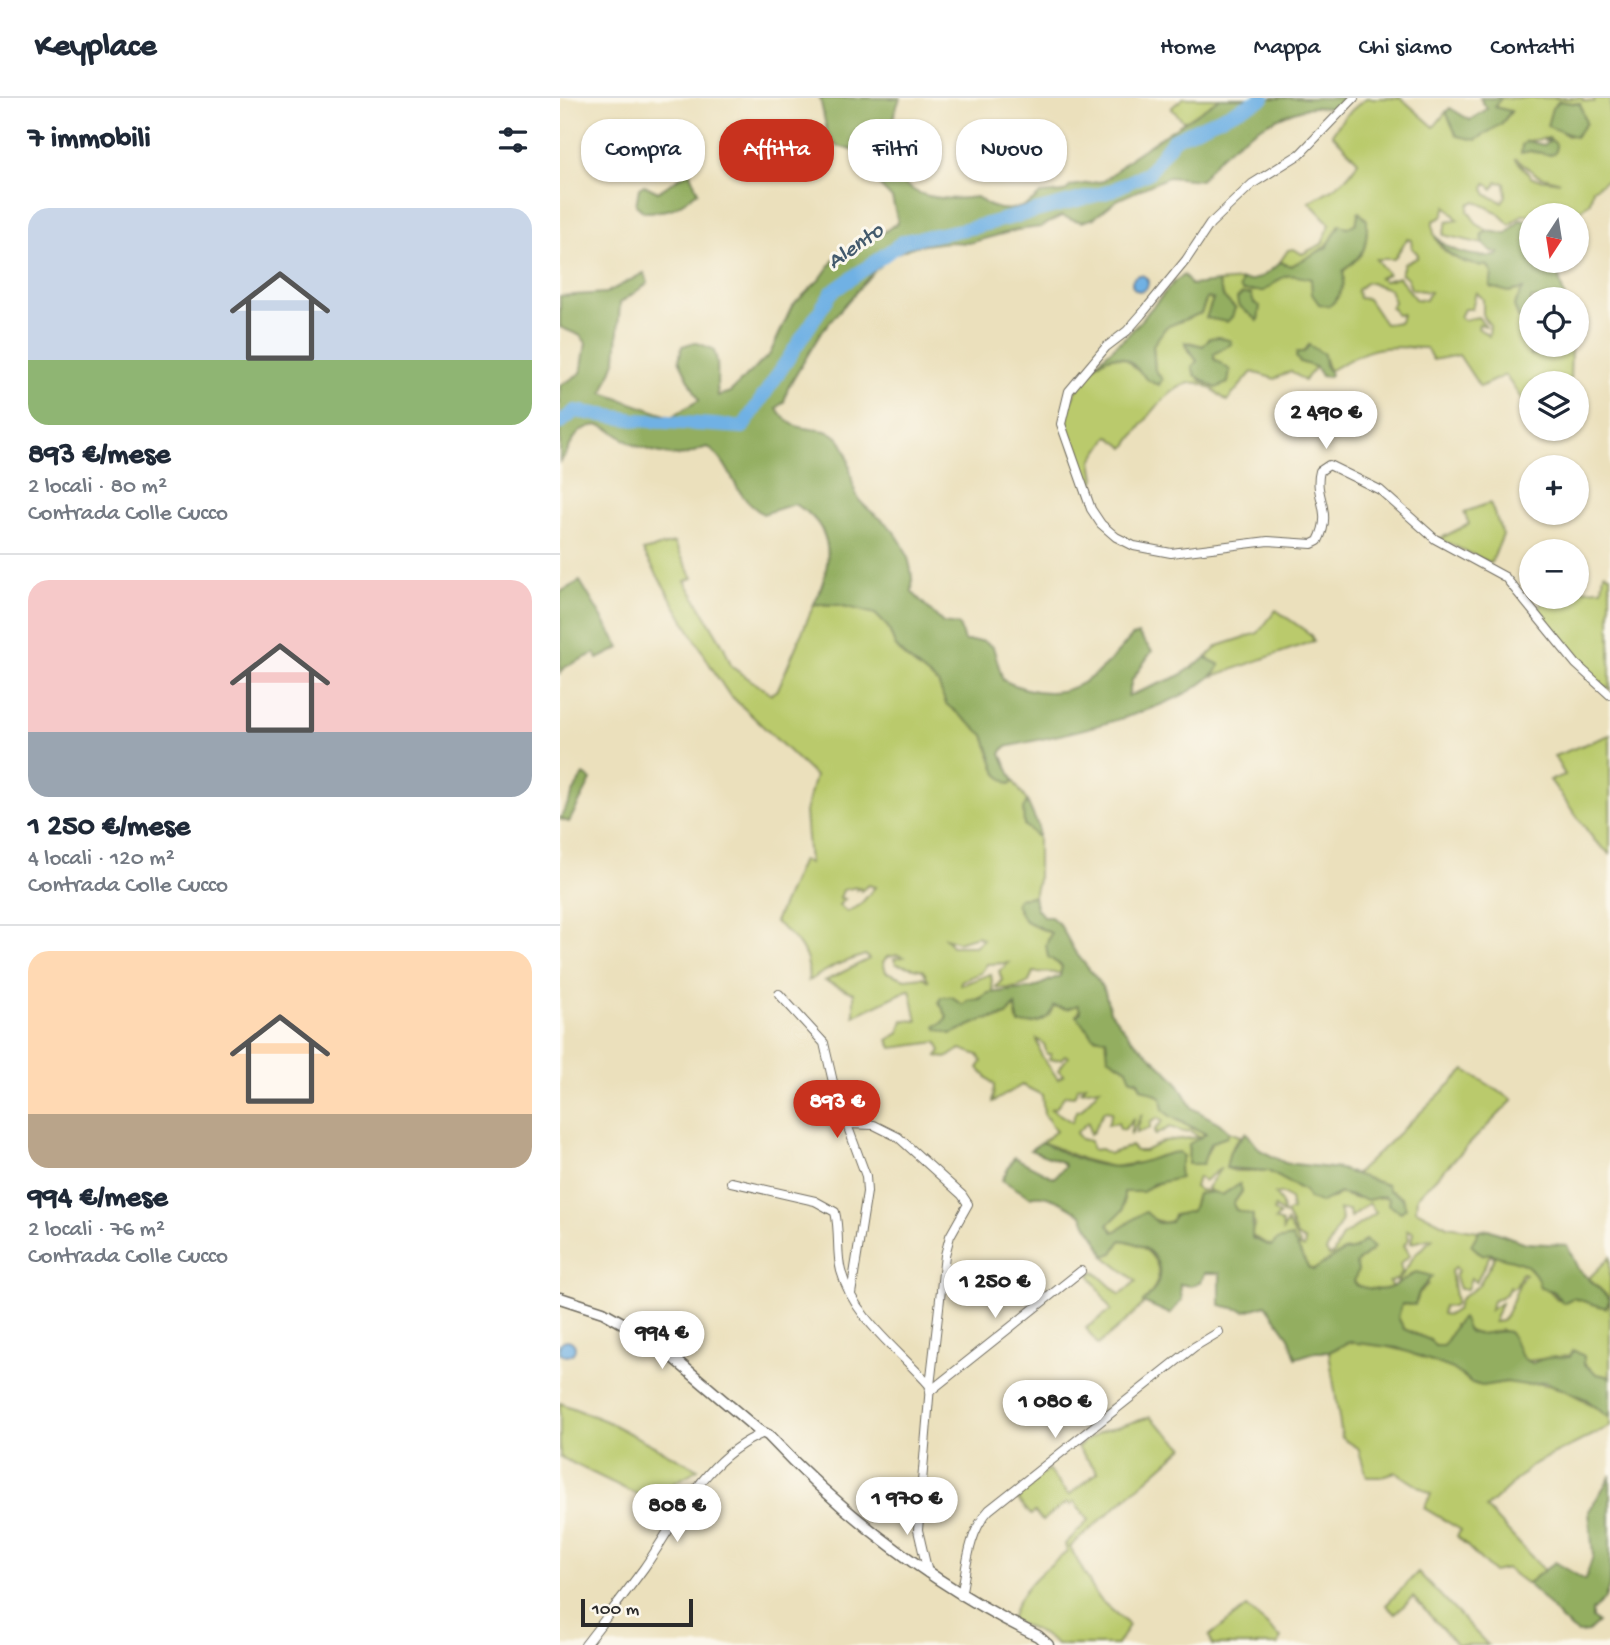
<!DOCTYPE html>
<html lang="it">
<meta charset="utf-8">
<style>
:root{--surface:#fff;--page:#f6f6f7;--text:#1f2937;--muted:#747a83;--line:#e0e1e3;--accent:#c8321e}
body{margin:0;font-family:"Gochi Hand",sans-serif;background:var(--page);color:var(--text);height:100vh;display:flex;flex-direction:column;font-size:26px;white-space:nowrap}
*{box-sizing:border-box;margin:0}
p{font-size:23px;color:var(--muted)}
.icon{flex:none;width:38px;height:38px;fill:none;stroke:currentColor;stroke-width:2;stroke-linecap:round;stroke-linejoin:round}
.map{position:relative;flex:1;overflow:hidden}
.drawer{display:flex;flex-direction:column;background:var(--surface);width:560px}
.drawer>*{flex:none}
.guide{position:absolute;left:21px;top:21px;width:665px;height:63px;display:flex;gap:14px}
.needle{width:46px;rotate:192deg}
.fabs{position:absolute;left:959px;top:105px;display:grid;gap:14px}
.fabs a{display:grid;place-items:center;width:70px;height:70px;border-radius:50%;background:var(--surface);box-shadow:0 2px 5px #0004;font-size:35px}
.scale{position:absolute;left:21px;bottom:18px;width:112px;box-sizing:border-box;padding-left:7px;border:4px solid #2b2b2b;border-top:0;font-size:19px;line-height:24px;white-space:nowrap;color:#2b2b2b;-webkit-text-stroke:5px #fbf7ec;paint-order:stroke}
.price{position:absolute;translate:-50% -60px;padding:0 16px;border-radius:24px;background:#fff;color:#222;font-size:23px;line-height:46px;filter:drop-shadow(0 2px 4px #0008)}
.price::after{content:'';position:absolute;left:50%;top:42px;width:21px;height:16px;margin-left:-10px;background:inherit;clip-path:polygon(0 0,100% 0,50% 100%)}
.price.selected{background:var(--accent);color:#fff}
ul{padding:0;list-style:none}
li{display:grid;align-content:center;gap:14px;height:371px;padding:0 28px}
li+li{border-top:2px solid var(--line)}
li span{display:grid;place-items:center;height:217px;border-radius:21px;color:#555}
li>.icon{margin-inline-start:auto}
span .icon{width:126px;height:126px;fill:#fffc;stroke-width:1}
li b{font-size:30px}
h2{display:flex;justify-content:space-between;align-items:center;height:84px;padding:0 28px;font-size:30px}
.pill{padding:0 24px;border-radius:28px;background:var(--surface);box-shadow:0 2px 5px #0004;font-size:24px;line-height:63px}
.pill.selected{background:var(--accent);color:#fff}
header{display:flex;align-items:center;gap:42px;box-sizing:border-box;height:98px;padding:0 35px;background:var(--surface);border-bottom:2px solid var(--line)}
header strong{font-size:33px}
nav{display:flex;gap:38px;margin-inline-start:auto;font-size:24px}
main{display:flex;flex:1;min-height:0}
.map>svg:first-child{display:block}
.green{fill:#baca6c;stroke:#727a4c;stroke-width:2;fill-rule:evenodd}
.forest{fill:#93ae60;stroke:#5f6c46;stroke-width:2}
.water{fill:#70b1e4;stroke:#4e6e88;stroke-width:2}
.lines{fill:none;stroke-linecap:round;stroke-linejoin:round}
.river{stroke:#70b1e4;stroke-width:14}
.minor-casing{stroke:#6e6a5e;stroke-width:10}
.tertiary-casing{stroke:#6e6a5e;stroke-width:13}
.minor{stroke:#fff;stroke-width:8}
.tertiary{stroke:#fff;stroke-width:10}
.labels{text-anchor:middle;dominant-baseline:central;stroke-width:6;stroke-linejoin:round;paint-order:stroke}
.water-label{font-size:23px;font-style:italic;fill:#435a6c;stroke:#fbf7ec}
</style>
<header>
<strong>Keyplace</strong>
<nav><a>Home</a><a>Mappa</a><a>Chi siamo</a><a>Contatti</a></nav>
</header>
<main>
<section class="drawer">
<h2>7 immobili<svg class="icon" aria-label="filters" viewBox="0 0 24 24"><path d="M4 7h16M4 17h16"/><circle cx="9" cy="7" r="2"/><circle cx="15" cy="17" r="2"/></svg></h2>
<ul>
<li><span style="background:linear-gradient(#c9d6e8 70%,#8fb573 0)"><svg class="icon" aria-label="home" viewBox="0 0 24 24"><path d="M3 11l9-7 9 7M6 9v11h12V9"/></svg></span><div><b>893 €/mese</b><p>2 locali · 80 m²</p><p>Contrada Colle Cucco</p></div></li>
<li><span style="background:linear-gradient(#f6c9c9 70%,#9aa5b1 0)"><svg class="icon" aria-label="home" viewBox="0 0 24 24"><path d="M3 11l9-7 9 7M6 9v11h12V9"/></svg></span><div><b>1 250 €/mese</b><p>4 locali · 120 m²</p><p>Contrada Colle Cucco</p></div></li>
<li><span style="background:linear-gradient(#ffd9b3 75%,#b9a48a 0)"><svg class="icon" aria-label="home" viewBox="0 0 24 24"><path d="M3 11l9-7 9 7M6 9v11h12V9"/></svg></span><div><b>994 €/mese</b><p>2 locali · 76 m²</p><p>Contrada Colle Cucco</p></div></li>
</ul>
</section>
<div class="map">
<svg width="1050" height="1547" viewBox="0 0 1050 1547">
<rect width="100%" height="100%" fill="#fbf7ec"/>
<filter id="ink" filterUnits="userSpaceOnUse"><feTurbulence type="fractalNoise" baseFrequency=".0143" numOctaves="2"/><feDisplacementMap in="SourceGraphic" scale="14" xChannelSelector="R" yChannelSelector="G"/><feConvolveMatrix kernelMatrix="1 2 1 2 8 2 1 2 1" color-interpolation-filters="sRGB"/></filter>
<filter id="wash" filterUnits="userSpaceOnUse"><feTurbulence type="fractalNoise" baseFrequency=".00686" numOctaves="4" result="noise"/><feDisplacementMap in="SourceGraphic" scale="28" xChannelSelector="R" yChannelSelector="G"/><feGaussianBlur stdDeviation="1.57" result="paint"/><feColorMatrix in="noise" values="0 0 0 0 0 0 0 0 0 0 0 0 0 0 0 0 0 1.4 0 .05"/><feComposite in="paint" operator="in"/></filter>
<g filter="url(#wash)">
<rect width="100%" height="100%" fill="#ebe0bc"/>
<!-- green -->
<g class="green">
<polygon points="623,0 660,0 625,25 611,10"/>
<path d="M806 0H841L874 29 886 14 897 38 941 26 951 14 934 9 941 0H1021L1024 3 1034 4V0H1050V80L1033 91 1030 104 1015 117H962L950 127 937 114 915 103 909 106 908 113 917 126 928 133 922 137 923 146 883 137 887 124 898 122 886 108 882 119 873 123C871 154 902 167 928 168L932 175 964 190 954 207 958 219 969 229V247L985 252 987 247H1011L1010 285H971V331H1008L1007 333H972L962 314 967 309 945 277 920 289 899 257 873 262 866 250C816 248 813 248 769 273L765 261 749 247 744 254H737L740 264 756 269 744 283 731 273 715 281 692 274 667 303C658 296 649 287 638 285 611 280 580 331 565 350L549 338 532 363 535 380 530 394C513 341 489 324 529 274 535 267 545 258 555 259 568 259 569 264 577 272 581 276 595 279 602 281L595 272 593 246 606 229 641 215 647 200 653 201 648 215 675 210 664 200 658 184 682 182 680 190 704 193C709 188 715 180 721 177 738 169 765 188 780 196V176C804 155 807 155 807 122L798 115 797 125C772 137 762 158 731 168L720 164 728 152 734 151 742 156 762 146 770 126 749 104C768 93 789 84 798 63L772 36 785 18ZM999 3 1020 6 1026 25 1008 38 1003 35ZM989 40 996 53 991 57 971 53 967 43ZM955 60 977 77 1000 84 972 80ZM937 84 945 85 946 98 942 104 927 97 924 91 926 85 933 91ZM847 141 851 142 852 150 858 156 857 160 844 166 841 176 847 179 851 191 870 194 866 202 855 201 839 179 824 183 819 180 828 176 816 161H834ZM807 184 830 191 834 204 831 209 837 217 842 216 840 224 825 226 808 201 799 200 797 192ZM916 194 923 201V219L930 227 929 238 918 230 919 226 926 228 918 219 904 222 900 219 904 211H912ZM658 239 670 243 671 246 653 256 657 266 664 268 669 276 655 290 640 282 633 269 637 263 625 248 630 244 643 248Z"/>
<polygon points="930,405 943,437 931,465 879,441 909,426 904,414"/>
<path d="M114 445 133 480 125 483 164 549 172 569 211 596 218 591 254 506 279 507 315 515 328 529 335 547 345 559 378 585 424 637 437 676 449 685 454 684 467 703 464 727 478 739V782L474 798 459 800 458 813 471 827 492 835 488 841 494 863 502 868 501 875 473 874 469 884C459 890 448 892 436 889L442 882 439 873 449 865 427 866 421 875 401 883V887L431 876 433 894 403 908 394 900 379 904 387 918 383 925 391 936 423 922 441 920 455 907 457 922 492 914 494 908 507 911 518 907 521 911 517 916 534 939 546 941C548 962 550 960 567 971 571 982 590 995 601 999 604 1020 628 1028 646 1037L638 1042 646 1057 654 1041H662L669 1034 680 1038 670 1053 666 1070 675 1073H708L745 1093 772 1101 780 1095 793 1100 842 1099 794 1078 905 972 953 1002 857 1099 856 1112 887 1128 919 1133 917 1139 929 1154 965 1165 997 1201 1013 1200 1046 1209 1050 1201 1029 1180 1050 1159V1279L1037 1276 1014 1257 966 1263C954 1255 957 1242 942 1232L919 1237 894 1227V1232L883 1248H875L870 1242 844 1231 838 1219 842 1206 850 1207 857 1203 859 1195 868 1187 866 1177 853 1175C838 1189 813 1201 794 1184L796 1165 811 1153 805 1142 793 1152 784 1153 754 1172 748 1169 732 1140 717 1142 711 1148 690 1137 695 1126 688 1116 676 1112 673 1106 682 1094 674 1089 662 1097 637 1096 632 1114 605 1125 593 1121 575 1122 554 1134 548 1127 564 1105V1094C587 1093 616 1082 623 1058L553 1069 525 1062 482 1044 496 1033 484 1016 482 997 462 987 433 1004 434 987 418 970 422 964 418 957 401 951C390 956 391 963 377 958L381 953 377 944 332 950 328 942 339 935 343 922 357 923 350 891 294 918V895L265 883 309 861 305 857 276 867 248 883C252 855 236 841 215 824L242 762 249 765 245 714 255 678 168 595 156 577 83 453ZM308 787 315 789 300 807 287 814 279 807 285 801 280 800 283 792 297 789V792L300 790 301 793ZM417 838 423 841 415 848H392L385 840 398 844ZM338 857 343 859 334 861 336 866 363 872 369 883 363 879 345 881 326 874 323 864 327 859ZM477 941 484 946 487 956H491L489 962 501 961 505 957 508 959 498 972 503 977 498 981 481 957ZM526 987 521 993 540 990 521 1012 516 1013 512 1024 491 1011 497 1009 505 997 514 998 518 989ZM544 1013 552 1014 548 1027 558 1025 560 1031 564 1032 573 1021 570 1038 582 1016 576 1035 590 1030V1025L597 1020 602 1023 594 1033 595 1037 610 1029 623 1034 630 1033 639 1039 604 1043 585 1053H576L571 1048 549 1056 541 1051 532 1052 530 1043 521 1041 516 1035 528 1024 530 1036 533 1034ZM661 1070 647 1090 651 1093 639 1092 635 1089 638 1079 644 1083ZM721 1095 730 1101 732 1112 726 1115 737 1138 745 1143 744 1150 738 1148 740 1146 727 1124 723 1132 722 1125 715 1122 720 1117 714 1113 715 1109 724 1116 721 1104 715 1096ZM809 1105 816 1115 782 1138 773 1157 769 1158 766 1153 782 1122 779 1112H789L790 1120ZM847 1132 853 1134 851 1145 874 1140 856 1155 836 1187 832 1189 829 1184 838 1181 842 1174 840 1166 850 1157 844 1147 849 1141ZM930 1157 935 1159 918 1188 900 1201 897 1211 888 1217 882 1216 883 1208 892 1209 896 1205 891 1173 895 1169 898 1172 895 1179 899 1191H907L911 1180 916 1184ZM962 1175 965 1176C954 1191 953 1210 942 1223L934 1224 941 1205 930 1212 933 1203 946 1196 950 1187V1191L956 1188Z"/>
<polygon points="1044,475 1050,477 1050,592 1031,578 974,512 991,499 1017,499 1017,492 1042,491"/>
<polygon points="716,512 750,536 754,543 654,578 660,567 646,560 658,548 698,535"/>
<polygon points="1050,637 1050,756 1035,743 990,682 1005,677 994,658"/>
<path d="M561 1142C575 1144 585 1148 593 1160 616 1189 559 1228 538 1247L526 1230 551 1212 530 1177 534 1173 560 1197 576 1183 544 1158 553 1155Z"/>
<path d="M789 1244C824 1247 862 1254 893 1270 901 1275 907 1283 915 1286 925 1290 936 1284 947 1284 990 1282 1016 1294 1050 1320V1328L1043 1332 972 1367 926 1410 984 1472 967 1486 947 1471 933 1474 897 1438 901 1432 864 1410 871 1396 835 1374 820 1379H807L798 1350 782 1340 769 1254Z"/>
<polygon points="0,1305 46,1323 138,1371 106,1390 92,1404 0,1359"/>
<path d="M590 1319 624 1349 510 1449 538 1500 569 1527 557 1547H497L482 1536 451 1522C459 1490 482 1473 507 1454L505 1446 529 1422 514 1404 510 1407 507 1404 482 1423 475 1414 471 1417 454 1397 488 1372 509 1397 538 1374 517 1349 540 1334Z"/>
<polygon points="858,1474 928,1547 897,1547 853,1499 835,1516 826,1507"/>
<polygon points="687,1509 721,1540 718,1547 653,1547 649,1538"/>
</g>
<!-- forest -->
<g class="forest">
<path d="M260 0H340C312 71 339 109 417 99 435 116 462 116 480 96L504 94 511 88 544 83 573 58 660 0H788L778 10C768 11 755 7 746 10 706 22 665 46 641 82L608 79 557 102 534 120 522 124 501 118 481 129 457 132 409 145 388 144 355 148 332 157 315 172 262 233 228 290 224 304 217 310C234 341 261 324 277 339 294 355 287 382 298 400 303 409 314 415 322 422 344 439 354 467 352 494L383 525 399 527 404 543H423L433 549 443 582C503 612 535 583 572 538L578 536 592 553 572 582 568 598 619 578 646 560 660 567C636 610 494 639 445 649L441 656 454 684 449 686 437 676 424 637 386 606 378 585 345 559 335 547 328 529 315 516 279 507 254 506C272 468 278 429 234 406L203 416C168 394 176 368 147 349 134 353 125 360 111 357 100 355 84 351 74 347 55 338 44 318 21 333 10 341 9 355 0 364V288L21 275 26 245 21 238 0 229V198L46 195 84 175 88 185 60 205 56 261 43 295 111 319 139 302 119 262 122 248 135 244 153 251C161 266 155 280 158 298L170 294 210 256 232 208 260 181 275 160 306 147 338 124 332 100 320 88 307 56 277 48 268 38Z"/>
<polygon points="920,0 941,0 935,9 951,13 941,26 916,42 897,38 886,14 890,10 910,22 927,11"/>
<polygon points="999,3 1020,6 1026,25 1015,39 987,28 992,10"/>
<polygon points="989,40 996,46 996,53 991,57 971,53 961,55 962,47 967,43 984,47 989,43 983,42"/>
<path d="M129 73 138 94C113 111 116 113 84 114L76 107 79 90 84 87 98 94Z"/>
<path d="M799 114 807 122C807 153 805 154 783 173 786 185 780 201 769 208L759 206 752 196 751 181C722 174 726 177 704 193H683L680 190 682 182C697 185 710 174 720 164L731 168 767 149 780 126 787 130 796 125Z"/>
<path d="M960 122 971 123V163H1001L999 180 1005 201H971V247H987L980 256 970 257 969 229 958 219 954 207 963 191 949 194 930 189 932 175 928 168C905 167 887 160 876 139 890 155 915 159 936 158L939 155C931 154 919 147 922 136L928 133 947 136Z"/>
<path d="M624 177 631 187 658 184 664 200 675 210 672 219 667 224 646 220 653 201 647 200 641 215 606 229 593 247 595 272 602 281 599 287C579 283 574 254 551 259 546 260 540 264 535 266L569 236 615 183Z"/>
<polygon points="682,196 691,196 694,205 700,208 698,223 678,207 677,200"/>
<polygon points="658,239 671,243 671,246 654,256 654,261 670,272 668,285 656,290 635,277 632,269 637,263 625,244 643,248 650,240"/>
<polygon points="749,247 764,256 765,267 771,276 769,279 761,278 756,269 740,264 736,259 737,254 744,254"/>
<polygon points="20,483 60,550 38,561 35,555 5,569 0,575 0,494"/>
<polygon points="23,676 31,682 9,724 0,721"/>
<polygon points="467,703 478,728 478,739 464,727 463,711"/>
<path d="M474 798 476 810 484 819H491L500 827 515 854 537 881 545 894 550 913 571 940 616 982 632 1010 659 1025 669 1034 667 1039C645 1047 651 1043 643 1066H628L629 1046 646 1036 610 1018 603 1012 601 999 581 990 578 982 571 981 567 971 548 959 546 941 534 939 516 918 521 914 518 907 507 911 494 908C488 925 475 926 459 926L455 907 447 917 423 922 391 936 377 931 375 928 383 925 387 918 379 904 381 899H392L403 907 408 902 420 901 428 895 473 890 500 878 502 868 488 859 486 847 491 835 464 822 456 806 459 800Z"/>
<polygon points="686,1034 700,1052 725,1065 780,1071 827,1087 829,1092 842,1099 846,1110 841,1114 828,1107 829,1101 824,1098 808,1102 780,1095 760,1105 749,1101 745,1093 708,1073 666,1070 670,1053"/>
<path d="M482 1044C507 1058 543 1074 572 1067 585 1064 607 1054 619 1054L623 1058 619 1070 620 1080 593 1086 583 1094H564L563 1112 548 1127 554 1134C565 1129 576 1117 586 1114L598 1125 611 1124 614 1117 632 1113 637 1096 654 1094 662 1097 680 1086 682 1093 673 1106 676 1112 693 1117 692 1140 711 1148 717 1142 732 1139 748 1169 753 1172 784 1153 793 1152 805 1142 814 1150 796 1165 798 1172 794 1184 798 1188C829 1196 832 1190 856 1174L872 1178 859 1194 855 1207 842 1206 838 1219 844 1231 870 1242 875 1248H883C892 1239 892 1226 902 1220 905 1223 905 1227 907 1231 914 1242 938 1230 949 1234 959 1245 956 1261 973 1265 987 1257 995 1260 1010 1259L1013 1252 1024 1258V1266L1037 1276 1050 1279V1320L1026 1301 985 1284 966 1287 946 1284 922 1288 912 1285 893 1271 837 1250 789 1244 769 1254H755L736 1260 729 1239 706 1207 686 1213 660 1207V1175H645L641 1184 631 1188 620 1186 622 1202 610 1216 583 1204C613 1178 599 1147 561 1142L553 1155 544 1158C541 1141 527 1133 523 1118 511 1109 485 1093 470 1099L442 1082 454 1059 494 1080 505 1068 502 1064 470 1052Z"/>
<path d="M928 1131 965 1145 1007 1147 1018 1171 1050 1201 1046 1210 1013 1200 1003 1205 993 1193 980 1190C976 1168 963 1164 944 1160 934 1158 932 1153 922 1157L911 1147 919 1133Z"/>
<path d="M1050 1379V1486L1044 1502 1032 1513V1520L1038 1525 1028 1534 1018 1535C997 1523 988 1501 967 1486L995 1464 1025 1482 1033 1458 1029 1413Z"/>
</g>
<!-- water -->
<g class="water">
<circle cx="580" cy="185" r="8"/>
<circle cx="7" cy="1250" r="8"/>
</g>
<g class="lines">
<!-- river -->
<polyline class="river" points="0,325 15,313 76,322 183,329 272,194 344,143 415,129 548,94 588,75 614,41 703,0"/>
</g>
</g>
<g filter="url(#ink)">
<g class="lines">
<defs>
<g id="minor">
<path d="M794 0 740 56 692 86 650 126 626 162 581 217 567 233 546 249 509 293 501 326 531 411 541 426 556 439 574 448 611 455 708 443 752 446 758 443C774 412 753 399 760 373L769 367 820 392 875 441 945 479 1016 566 1050 597"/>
<polyline points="219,896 264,945 276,997 306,1078 307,1094 291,1196"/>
<polyline points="287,1026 314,1027 338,1039 402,1097 408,1106 390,1138 385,1157 370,1288 358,1432 368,1475"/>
<path d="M171 1084 255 1103 275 1114C280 1133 276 1154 281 1173 294 1221 339 1252 370 1288"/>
<polyline points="369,1294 521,1173"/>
<path d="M401 1498C407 1468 408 1435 429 1412L634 1249 659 1234"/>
<path d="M25 1547C45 1521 65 1496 84 1470 119 1420 144 1359 204 1335"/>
</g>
<path id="tertiary" d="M0 1200 43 1214 91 1241 198 1332 208 1337C286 1420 377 1489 478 1538L488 1547"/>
</defs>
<!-- minor casing -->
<use href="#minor" class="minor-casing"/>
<!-- tertiary casing -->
<use href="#tertiary" class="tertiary-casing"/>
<!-- minor -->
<use href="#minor" class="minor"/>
<!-- tertiary -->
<use href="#tertiary" class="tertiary"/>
</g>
</g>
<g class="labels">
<!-- water labels -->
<g class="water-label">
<text transform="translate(296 149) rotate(-35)">Alento</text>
</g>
</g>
</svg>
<div class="fabs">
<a><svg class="needle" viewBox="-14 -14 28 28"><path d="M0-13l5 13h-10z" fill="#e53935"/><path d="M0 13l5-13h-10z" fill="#747a83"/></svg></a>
<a><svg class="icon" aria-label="locate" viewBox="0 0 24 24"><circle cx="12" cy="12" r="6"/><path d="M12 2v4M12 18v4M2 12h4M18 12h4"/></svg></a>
<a><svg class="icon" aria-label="layers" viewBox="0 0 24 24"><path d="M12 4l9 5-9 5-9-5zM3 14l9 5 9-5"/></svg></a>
<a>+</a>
<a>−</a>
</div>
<div class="scale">100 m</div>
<b class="price" style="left:766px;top:353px">2 490 €</b>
<b class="price selected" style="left:277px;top:1042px">893 €</b>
<b class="price" style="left:435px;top:1222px">1 250 €</b>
<b class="price" style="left:102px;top:1273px">994 €</b>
<b class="price" style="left:495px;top:1342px">1 080 €</b>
<b class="price" style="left:347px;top:1439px">1 970 €</b>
<b class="price" style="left:117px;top:1446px">808 €</b>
<div class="guide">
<a class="pill">Compra</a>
<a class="pill selected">Affitta</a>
<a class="pill">Filtri</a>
<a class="pill">Nuovo</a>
</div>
</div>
</main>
